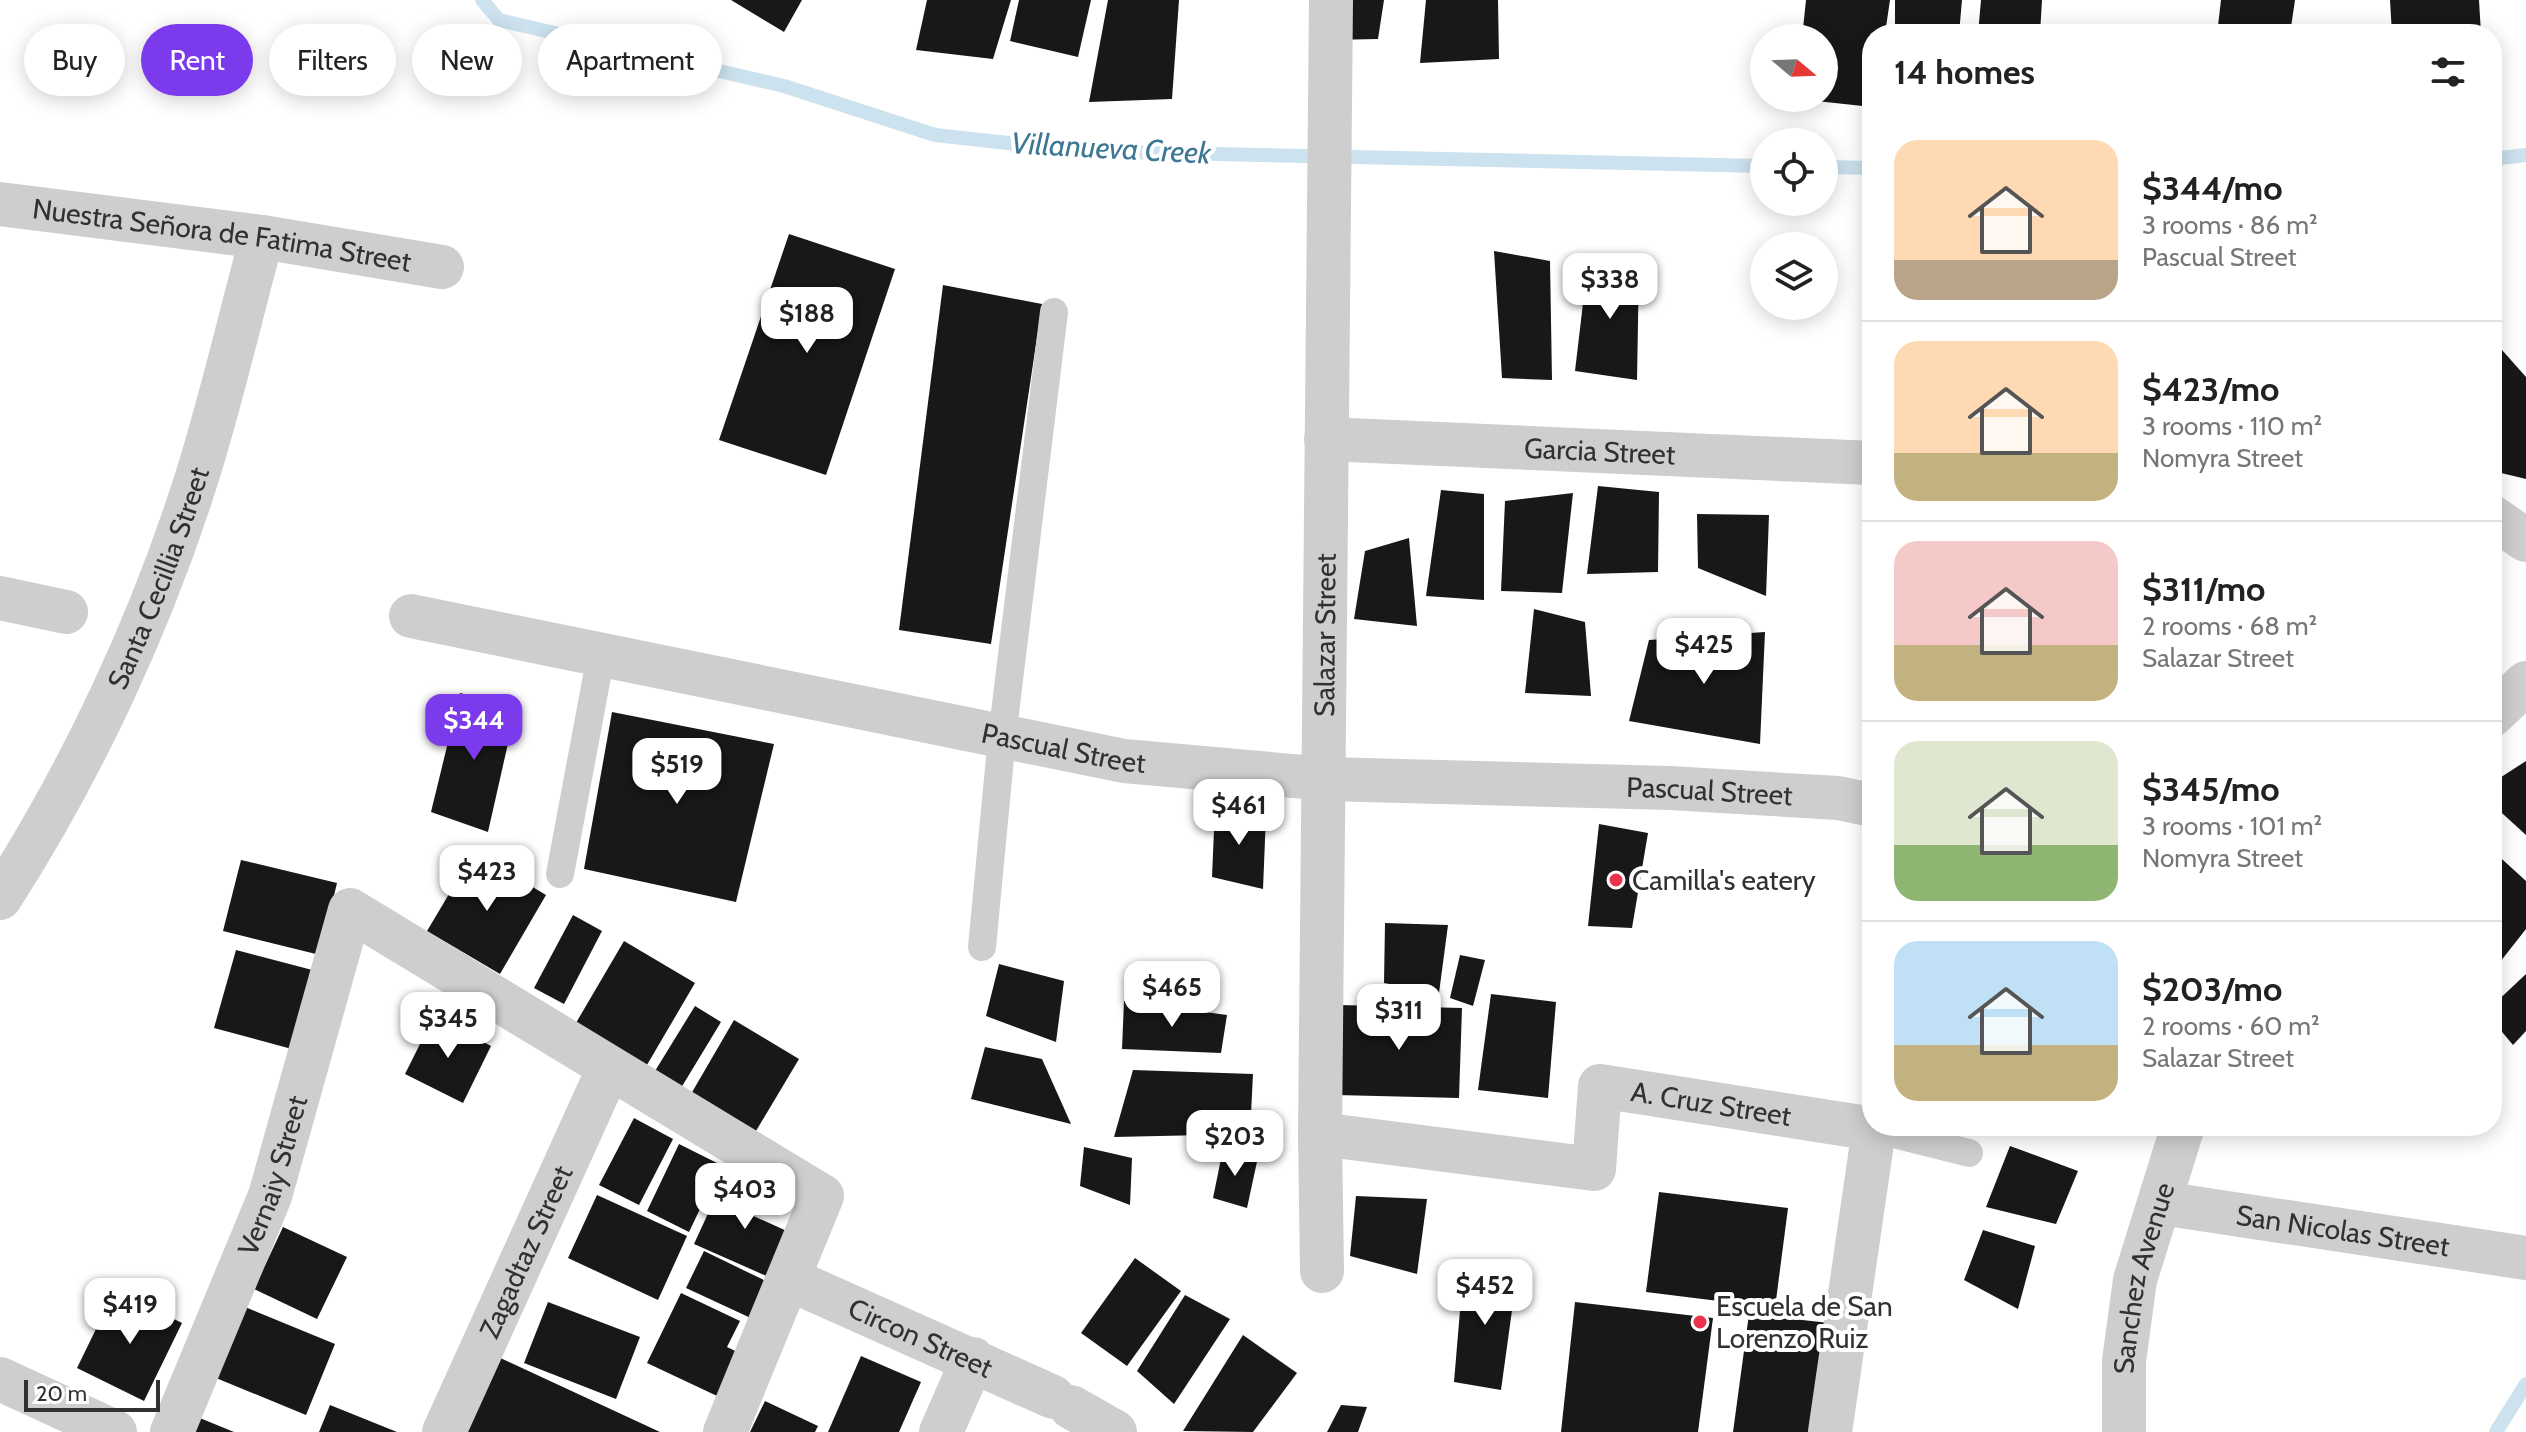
<!DOCTYPE html>
<meta charset="utf-8">
<style>
:root{--surface:#fff;--page:#f6f6f6;--text:#222;--muted:#767676;--line:#e0e0e0;--accent:#7c3aed}
body{margin:0;font-family:Cabin,sans-serif;background:var(--page);color:var(--text);height:100vh;display:flex;flex-direction:column;font-size:30px;white-space:nowrap}
*{box-sizing:border-box;margin:0}
p{font-size:26px;color:var(--muted)}
.icon{flex:none;width:44px;height:44px;fill:none;stroke:currentColor;stroke-width:2;stroke-linecap:round;stroke-linejoin:round}
.map{position:relative;flex:1;overflow:hidden}
.drawer{position:absolute;left:1862px;top:24px;width:640px;height:1112px;display:flex;flex-direction:column;background:var(--surface);border-radius:32px;box-shadow:0 4px 20px #0003}
.drawer>*{flex:none}
.top-card{position:absolute;left:24px;top:24px;width:760px;height:72px;display:flex;gap:16px}
.needle{width:52px;rotate:109deg}
.buttons{position:absolute;left:1750px;top:24px;display:grid;gap:16px}
.buttons a{display:grid;place-items:center;width:88px;height:88px;border-radius:50%;background:var(--surface);box-shadow:0 4px 20px #0003;font-size:40px}
.scale{position:absolute;left:24px;bottom:20px;width:136px;box-sizing:border-box;padding-left:8px;border:4px solid #313131;border-top:0;font-size:22px;line-height:28px;white-space:nowrap;color:#313131;-webkit-text-stroke:6px #fff;paint-order:stroke}
.price{position:absolute;translate:-50% -68px;padding:0 18px;border-radius:16px;background:#fff;color:#222;font-size:26px;line-height:52px;filter:drop-shadow(0 2px 4px #0008)}
.price::after{content:'';position:absolute;left:50%;top:48px;width:24px;height:18px;margin-left:-12px;background:inherit;clip-path:polygon(0 0,100% 0,50% 100%)}
.price.selected{background:var(--accent);color:#fff}
ul{padding:0;list-style:none}
li{display:flex;align-items:center;gap:24px;height:200px;padding:0 32px}
li+li{border-top:2px solid var(--line)}
li span{display:grid;place-items:center;flex:none;width:224px;height:160px;border-radius:24px;color:#555}
li>.icon{margin-inline-start:auto}
span .icon{width:96px;height:96px;fill:#fffc;stroke-width:1}
li b{font-size:34px}
h2{display:flex;justify-content:space-between;align-items:center;height:96px;padding:0 32px;font-size:34px}
.pill{padding:0 28px;border-radius:36px;background:var(--surface);box-shadow:0 4px 20px #0003;font-size:28px;line-height:72px}
.pill.selected{background:var(--accent);color:#fff}
.map>svg:first-child{display:block}
.lines{fill:none;stroke-linecap:round;stroke-linejoin:round}
.stream{stroke:#cce2ee;stroke-width:14}
.building{fill:#181818}
.service{stroke:#cecece;stroke-width:28}
.minor{stroke:#cecece;stroke-width:44}
.tertiary{stroke:#cecece;stroke-width:44}
.poi-dot{fill:#e9334a;stroke:#fff;stroke-width:3}
.labels{text-anchor:middle;dominant-baseline:central;stroke-width:8;stroke-linejoin:round;paint-order:stroke}
.street-label{font-size:28px;fill:#313131;stroke:#fff}
.poi-label{font-size:28px;fill:#313131;stroke:#fff;text-anchor:start}
.water-label{font-size:30px;font-style:italic;fill:#3c7896;stroke:#fff}
</style>
<div class="map">
<svg width="2526" height="1432" viewBox="0 0 2526 1432">
<rect width="100%" height="100%" fill="#fff"/>
<g class="lines">
<!-- stream -->
<g class="stream">
<polyline points="482,0 499,20 784,86 935,135 1080,151 1764,166"/>
<polyline points="2492,159 2526,155"/>
<polyline points="1824,167 1872,168"/>
<polyline points="2496,1432 2526,1384"/>
</g>
</g>
<!-- building -->
<g class="building">
<polygon points="731,0 802,0 784,32"/>
<polygon points="927,0 1011,0 993,59 916,50"/>
<polygon points="1019,0 1091,0 1078,57 1010,41"/>
<polygon points="1108,0 1179,0 1172,99 1089,102"/>
<polygon points="1333,0 1384,0 1378,39 1331,40"/>
<polygon points="1426,0 1498,0 1499,59 1420,63"/>
<polygon points="1806,0 1890,0 1885,34 1872,34 1872,107 1807,100 1824,98 1824,38 1802,38"/>
<polygon points="1895,0 1962,0 1959,34 1895,34"/>
<polygon points="1981,0 2042,0 2040,34 1978,34"/>
<polygon points="2221,0 2295,0 2290,34 2217,34"/>
<polygon points="2390,0 2479,0 2481,34 2392,34"/>
<polygon points="789,234 895,269 826,475 719,440"/>
<polygon points="1494,251 1550,261 1552,380 1502,378"/>
<polygon points="1588,261 1639,264 1637,380 1575,371"/>
<polygon points="943,285 1042,304 991,644 899,630"/>
<polygon points="2502,350 2526,377 2526,479 2493,471"/>
<polygon points="1598,486 1659,492 1658,572 1587,574"/>
<polygon points="1441,490 1484,494 1484,600 1426,596"/>
<polygon points="1573,493 1562,593 1501,591 1505,501"/>
<polygon points="1697,514 1769,515 1766,596 1698,568"/>
<polygon points="1409,538 1417,626 1354,619 1365,551"/>
<polygon points="1534,609 1585,622 1591,696 1525,693"/>
<polygon points="1765,632 1760,744 1629,721 1649,640"/>
<polygon points="1867,656 1872,656 1872,714 1862,713"/>
<polygon points="460,693 516,708 488,832 431,812"/>
<polygon points="612,712 774,744 736,902 584,869"/>
<polygon points="2526,761 2526,835 2492,804 2492,783"/>
<polygon points="1215,807 1266,815 1263,889 1212,877"/>
<polygon points="1599,824 1648,833 1632,928 1588,926"/>
<polygon points="2492,850 2526,881 2526,929 2500,962 2492,954"/>
<polygon points="474,852 546,895 500,974 427,931"/>
<polygon points="241,860 337,883 320,955 223,931"/>
<polygon points="573,915 602,931 564,1004 534,988"/>
<polygon points="1385,923 1448,925 1439,993 1384,983"/>
<polygon points="624,941 695,983 644,1070 573,1028"/>
<polygon points="236,950 320,972 299,1051 214,1028"/>
<polygon points="1460,955 1485,960 1473,1006 1450,998"/>
<polygon points="999,964 1064,981 1056,1042 986,1016"/>
<polygon points="2526,974 2526,1031 2513,1045 2492,1020 2492,1006"/>
<polygon points="1491,994 1556,1002 1548,1098 1478,1090"/>
<polygon points="1124,1001 1227,1015 1221,1053 1122,1049"/>
<polygon points="1339,1005 1462,1008 1459,1098 1336,1095"/>
<polygon points="695,1006 721,1022 681,1088 655,1071"/>
<polygon points="434,1016 491,1046 463,1103 405,1074"/>
<polygon points="734,1020 799,1059 756,1131 691,1094"/>
<polygon points="985,1047 1042,1059 1071,1124 971,1099"/>
<polygon points="1133,1070 1253,1074 1250,1134 1114,1137"/>
<polygon points="634,1118 673,1139 639,1205 599,1185"/>
<polygon points="679,1144 721,1165 689,1232 647,1211"/>
<polygon points="2010,1146 2078,1171 2056,1224 1986,1207"/>
<polygon points="1084,1147 1132,1158 1130,1205 1080,1186"/>
<polygon points="1223,1149 1258,1157 1247,1208 1213,1198"/>
<polygon points="728,1170 762,1185 749,1214 800,1237 780,1282 694,1244"/>
<polygon points="1659,1192 1788,1208 1775,1308 1646,1292"/>
<polygon points="597,1195 687,1236 658,1300 568,1258"/>
<polygon points="1356,1196 1427,1199 1417,1274 1350,1256"/>
<polygon points="283,1227 347,1257 317,1319 254,1289"/>
<polygon points="1983,1230 2035,1246 2018,1309 1964,1280"/>
<polygon points="704,1251 772,1284 755,1320 686,1288"/>
<polygon points="1135,1258 1181,1291 1127,1366 1081,1333"/>
<polygon points="1518,1267 1501,1390 1454,1382 1463,1275"/>
<polygon points="115,1290 182,1323 144,1401 77,1368"/>
<polygon points="681,1293 740,1321 727,1347 752,1359 732,1403 647,1363"/>
<polygon points="1185,1295 1230,1319 1174,1404 1137,1371"/>
<polygon points="548,1302 640,1337 616,1399 524,1363"/>
<polygon points="1575,1302 1713,1318 1698,1432 1561,1432"/>
<polygon points="245,1307 335,1344 306,1415 216,1378"/>
<polygon points="1749,1314 1829,1323 1815,1432 1733,1432"/>
<polygon points="1243,1335 1297,1373 1253,1432 1183,1431"/>
<polygon points="494,1355 660,1432 459,1432"/>
<polygon points="861,1356 921,1382 899,1432 828,1432"/>
<polygon points="765,1401 818,1426 815,1432 750,1432"/>
<polygon points="330,1405 397,1432 319,1432"/>
<polygon points="1341,1405 1367,1407 1358,1432 1327,1432"/>
<polygon points="190,1414 234,1432 183,1432"/>
</g>
<g class="lines">
<!-- service -->
<g class="service">
<polyline points="560,874 601,655"/>
<polyline points="982,947 1002,737 1054,312"/>
<polyline points="1874,1129 1969,1153"/>
</g>
<!-- minor -->
<g class="minor">
<path id="s1" d="M0 204 262 237 442 267"/>
<path id="s2" d="M1326 439 1872 463"/>
<polyline points="2492,517 2526,540"/>
<polyline points="0,598 66,612"/>
<path id="s3" d="M411 616 1124 761 1326 779 1670 788 1838 798 1872 805"/>
<path id="s4" d="M0 898C83 769 151 623 197 477 222 398 240 317 262 237"/>
<path id="s5" d="M1320 1134 1594 1169 1600 1086 1874 1129 1830 1432"/>
<path id="s6" d="M2161 1203 2526 1258"/>
<path id="s7" d="M1322 1271 1320 1134 1331 0"/>
<path id="s8" d="M789 1279 1053 1397"/>
<polyline points="0,1379 115,1432"/>
<polyline points="1071,1407 1115,1432"/>
<path id="s9" d="M172 1432 270 1196 350 910 822 1196 725 1432"/>
<path id="s10" d="M444 1432 608 1070"/>
<polyline points="941,1432 973,1359"/>
</g>
<!-- tertiary -->
<g class="tertiary">
<polyline points="2492,715 2526,683"/>
<path id="s11" d="M2124 1432V1361L2135 1280 2183 1126"/>
</g>
</g>
<!-- markers -->
<g class="poi-dot">
<circle cx="1616" cy="880" r="8"/>
<circle cx="1700" cy="1322" r="8"/>
</g>
<g class="labels">
<!-- street labels -->
<g class="street-label">
<text stroke="none"><textPath href="#s1" startOffset="224">Nuestra Señora de Fatima Street</textPath></text>
<text stroke="none"><textPath href="#s2" startOffset="274">Garcia Street</textPath></text>
<text stroke="none"><textPath href="#s4" startOffset="358">Santa Cecillia Street</textPath></text>
<text stroke="none"><textPath href="#s7" startOffset="636">Salazar Street</textPath></text>
<text stroke="none"><textPath href="#s3" startOffset="666">Pascual Street</textPath></text>
<text stroke="none"><textPath href="#s3" startOffset="1314">Pascual Street</textPath></text>
<text stroke="none"><textPath href="#s5" startOffset="472">A. Cruz Street</textPath></text>
<text stroke="none"><textPath href="#s9" startOffset="276">Vernaiy Street</textPath></text>
<text stroke="none"><textPath href="#s6" startOffset="184">San Nicolas Street</textPath></text>
<text stroke="none"><textPath href="#s10" startOffset="198">Zagadtaz Street</textPath></text>
<text stroke="none"><textPath href="#s11" startOffset="156">Sanchez Avenue</textPath></text>
<text stroke="none"><textPath href="#s8" startOffset="144">Circon Street</textPath></text>
</g>
<!-- poi labels -->
<g class="poi-label">
<text x="1632" y="880">Camilla's eatery</text>
<text x="1716" y="1306">Escuela de San<tspan x="1716" dy="32">Lorenzo Ruiz</tspan></text>
</g>
<!-- water labels -->
<g class="water-label">
<text transform="translate(1111 148) rotate(3)">Villanueva Creek</text>
</g>
</g>
</svg>
<div class="buttons">
<a><svg class="needle" viewBox="-14 -14 28 28"><path d="M0-13l5 13h-10z" fill="#e53935"/><path d="M0 13l5-13h-10z" fill="#767676"/></svg></a>
<a><svg class="icon" aria-label="locate" viewBox="0 0 24 24"><circle cx="12" cy="12" r="6"/><path d="M12 2v4M12 18v4M2 12h4M18 12h4"/></svg></a>
<a><svg class="icon" aria-label="layers" viewBox="0 0 24 24"><path d="M12 4l9 5-9 5-9-5zM3 14l9 5 9-5"/></svg></a>
</div>
<div class="scale">20 m</div>
<b class="price" style="left:1610px;top:321px">$338</b>
<b class="price" style="left:807px;top:355px">$188</b>
<b class="price" style="left:1704px;top:686px">$425</b>
<b class="price selected" style="left:474px;top:762px">$344</b>
<b class="price" style="left:677px;top:806px">$519</b>
<b class="price" style="left:1239px;top:847px">$461</b>
<b class="price" style="left:487px;top:913px">$423</b>
<b class="price" style="left:1172px;top:1029px">$465</b>
<b class="price" style="left:1399px;top:1052px">$311</b>
<b class="price" style="left:448px;top:1060px">$345</b>
<b class="price" style="left:1235px;top:1178px">$203</b>
<b class="price" style="left:745px;top:1231px">$403</b>
<b class="price" style="left:1485px;top:1327px">$452</b>
<b class="price" style="left:130px;top:1346px">$419</b>
<div class="top-card">
<a class="pill">Buy</a>
<a class="pill selected">Rent</a>
<a class="pill">Filters</a>
<a class="pill">New</a>
<a class="pill">Apartment</a>
</div>
<section class="drawer">
<h2>14 homes<svg class="icon" aria-label="filters" viewBox="0 0 24 24"><path d="M4 7h16M4 17h16"/><circle cx="9" cy="7" r="2"/><circle cx="15" cy="17" r="2"/></svg></h2>
<ul>
<li><span style="background:linear-gradient(#ffd9b3 75%,#b9a48a 0)"><svg class="icon" aria-label="home" viewBox="0 0 24 24"><path d="M3 11l9-7 9 7M6 9v11h12V9"/></svg></span><div><b>$344/mo</b><p>3 rooms · 86 m²</p><p>Pascual Street</p></div></li>
<li><span style="background:linear-gradient(#ffd9b3 70%,#c2b280 0)"><svg class="icon" aria-label="home" viewBox="0 0 24 24"><path d="M3 11l9-7 9 7M6 9v11h12V9"/></svg></span><div><b>$423/mo</b><p>3 rooms · 110 m²</p><p>Nomyra Street</p></div></li>
<li><span style="background:linear-gradient(#f6c9c9 65%,#c2b280 0)"><svg class="icon" aria-label="home" viewBox="0 0 24 24"><path d="M3 11l9-7 9 7M6 9v11h12V9"/></svg></span><div><b>$311/mo</b><p>2 rooms · 68 m²</p><p>Salazar Street</p></div></li>
<li><span style="background:linear-gradient(#dfe7d0 65%,#8fb573 0)"><svg class="icon" aria-label="home" viewBox="0 0 24 24"><path d="M3 11l9-7 9 7M6 9v11h12V9"/></svg></span><div><b>$345/mo</b><p>3 rooms · 101 m²</p><p>Nomyra Street</p></div></li>
<li><span style="background:linear-gradient(#bfe0f5 65%,#c2b280 0)"><svg class="icon" aria-label="home" viewBox="0 0 24 24"><path d="M3 11l9-7 9 7M6 9v11h12V9"/></svg></span><div><b>$203/mo</b><p>2 rooms · 60 m²</p><p>Salazar Street</p></div></li>
</ul>
</section>
</div>
